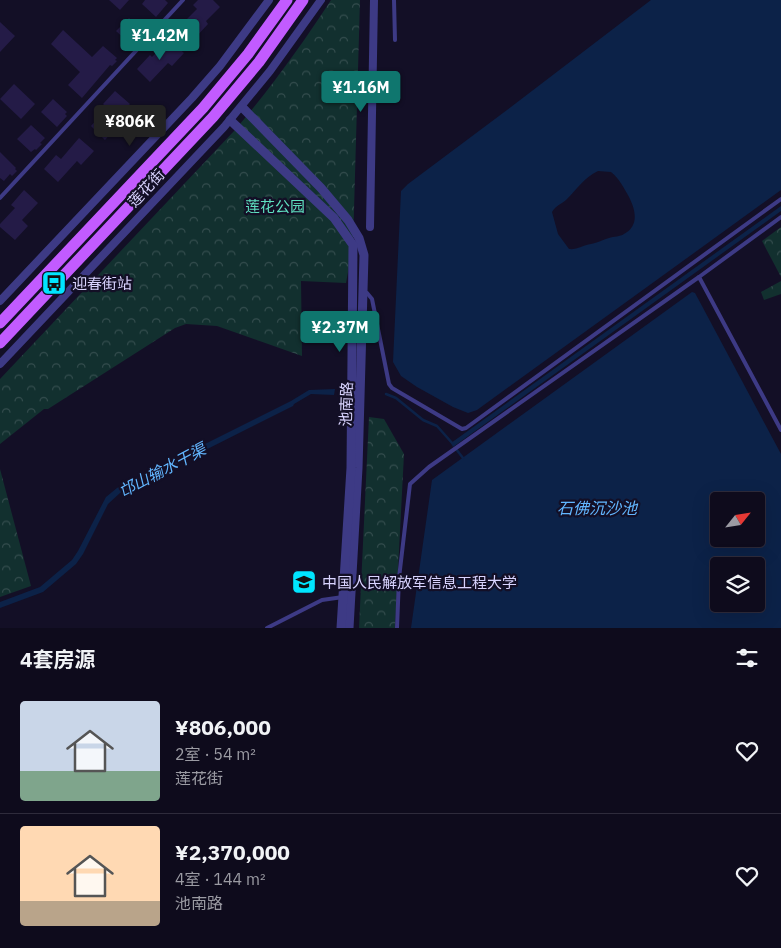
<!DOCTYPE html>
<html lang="zh">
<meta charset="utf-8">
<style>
:root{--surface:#0e0b1c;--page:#1c1929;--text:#f1f3f6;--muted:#9b9ba3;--line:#2e2b3b;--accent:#0f766e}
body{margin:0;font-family:"IBM Plex Sans","Noto Sans SC",sans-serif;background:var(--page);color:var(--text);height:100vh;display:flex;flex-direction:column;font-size:19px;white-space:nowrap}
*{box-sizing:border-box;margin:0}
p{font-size:16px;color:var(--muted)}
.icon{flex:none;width:28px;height:28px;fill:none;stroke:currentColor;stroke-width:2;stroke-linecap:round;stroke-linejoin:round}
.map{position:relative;height:628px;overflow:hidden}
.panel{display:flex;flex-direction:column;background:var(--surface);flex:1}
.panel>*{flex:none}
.needle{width:32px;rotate:60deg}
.buttons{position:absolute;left:710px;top:492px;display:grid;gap:10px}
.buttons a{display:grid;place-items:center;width:55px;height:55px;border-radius:5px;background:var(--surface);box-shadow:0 5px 20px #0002,0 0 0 1px var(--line);font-size:25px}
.price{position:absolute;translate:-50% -42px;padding:0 11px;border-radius:5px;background:var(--accent);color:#fff;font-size:16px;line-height:32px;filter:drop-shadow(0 1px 2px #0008)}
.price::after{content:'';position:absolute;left:50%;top:30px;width:15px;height:11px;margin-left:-8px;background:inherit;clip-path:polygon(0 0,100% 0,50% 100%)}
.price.selected{background:#222;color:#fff}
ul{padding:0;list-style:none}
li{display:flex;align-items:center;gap:15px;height:125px;padding:0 20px}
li+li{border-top:1px solid var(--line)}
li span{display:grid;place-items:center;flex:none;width:140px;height:100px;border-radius:5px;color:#555}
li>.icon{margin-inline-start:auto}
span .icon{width:60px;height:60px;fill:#fffc;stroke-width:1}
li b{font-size:21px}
h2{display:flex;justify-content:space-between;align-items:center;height:60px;padding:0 20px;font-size:21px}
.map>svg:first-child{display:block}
.forest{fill:url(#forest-crowns)}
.water{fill:#0c2248;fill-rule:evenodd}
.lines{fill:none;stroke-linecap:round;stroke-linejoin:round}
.stream{stroke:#0c2248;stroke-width:2.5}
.building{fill:#241b47}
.service{stroke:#3d3a85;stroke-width:4}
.minor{stroke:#3d3a85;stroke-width:8}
.tertiary{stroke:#3d3a85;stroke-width:9}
.primary{stroke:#c25bff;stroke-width:11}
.labels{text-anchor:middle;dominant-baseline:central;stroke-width:4.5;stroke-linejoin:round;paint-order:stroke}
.street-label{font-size:15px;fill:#d9d4ff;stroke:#130f26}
.park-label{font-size:15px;fill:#5fe0c0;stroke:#130f26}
.poi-label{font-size:15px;fill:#d9d4ff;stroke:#130f26;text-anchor:start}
.water-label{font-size:16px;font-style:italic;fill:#62b6ff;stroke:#130f26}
</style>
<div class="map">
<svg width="781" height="628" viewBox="0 0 781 628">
<defs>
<pattern id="forest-crowns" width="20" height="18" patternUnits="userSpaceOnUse" patternTransform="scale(1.25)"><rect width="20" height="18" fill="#12302f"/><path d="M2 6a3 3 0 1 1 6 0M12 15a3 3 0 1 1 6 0" fill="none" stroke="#344d4e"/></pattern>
</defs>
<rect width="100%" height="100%" fill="#130f26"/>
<!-- forest -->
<g class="forest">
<path d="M331 0H360L353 245 346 283 301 281 302 356 217 326 186 324 175 328 48 409H44L0 444V379L235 130C270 89 301 46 331 0Z"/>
<polygon points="781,227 781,277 762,241"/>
<polygon points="781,281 781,294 764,300 761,292"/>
<polygon points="369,417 384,419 404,454 395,628 359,628"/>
<polygon points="0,469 31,586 0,597"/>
</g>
<!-- water -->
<g class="water">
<path d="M651 0H781V190L477 410 468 413 453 407 417 387 401 376 393 362 401 191 408 184 507 110ZM598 171 611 172C619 178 624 188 629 197 635 209 640 225 624 234 620 237 614 236 609 238 602 240 600 242 591 244 583 245 577 250 569 249L558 234 552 212C556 205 562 204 567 199 577 189 585 177 598 171Z"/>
<polygon points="781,206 781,211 453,447 451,443"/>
<path d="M692 292 695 293 702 306 781 454V628H411L432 480ZM756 501V539H719V501ZM756 566V604H719V566Z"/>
<polygon points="335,389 334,395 311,394 294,404 293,406 120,493 108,504 83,554 76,564 43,592 0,608 0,602 40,587 72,560 78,551 106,497 117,488 291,401 309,390"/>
</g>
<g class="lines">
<!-- stream -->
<g class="stream">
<polyline points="386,394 396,398 423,420 437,426 453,444"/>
<polyline points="456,449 463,458"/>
</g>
</g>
<!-- building -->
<g class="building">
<polygon points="109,0 129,0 120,10"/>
<polygon points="145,0 165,0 168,3 156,17 142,4"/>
<polygon points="198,0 213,0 220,7 206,21 208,24 194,39 180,26 197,9 193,5"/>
<polygon points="129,18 143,30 137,36 139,38 135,43 133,41 130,44 116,31"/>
<polygon points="0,22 15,36 0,52"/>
<polygon points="63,30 92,57 103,46 117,58 115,60 117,61 112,66 110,65 82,98 68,85 80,72 51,44"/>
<polygon points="169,40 184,53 172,66 168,63 150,82 137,69 150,55 152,57"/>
<polygon points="14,84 35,104 21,119 0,99"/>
<polygon points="115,91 130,104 115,120 119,124 105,140 91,126 107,108 103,104"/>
<polygon points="53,99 67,112 65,114 67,116 57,127 41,112"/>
<polygon points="31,125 45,138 40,143 42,144 36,150 35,149 31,152 17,139"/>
<polygon points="79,138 94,151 81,165 77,161 58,182 44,169 56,155 61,159"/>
<polygon points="0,152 16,168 15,169 17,171 12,176 10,174 4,181 0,178"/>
<polygon points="24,190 38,203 22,220 28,226 15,240 0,227 0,224 15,208 11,205"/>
</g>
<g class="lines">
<!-- service -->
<g class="service">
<polyline points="394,0 395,40"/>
<polyline points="0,198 183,0"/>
<polyline points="699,277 781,217"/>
<polyline points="363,292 367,293 372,299 389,384 392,388 462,429 466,428 781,199"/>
<polyline points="267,628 322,600 343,597"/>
<polyline points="397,628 399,578 410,484 429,467 699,277 781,430"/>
</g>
<!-- minor -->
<g class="minor">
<polyline points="370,227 374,0"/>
<polyline points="0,301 192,98 220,66 269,0"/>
<polyline points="0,364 224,127 270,71 321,0"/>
</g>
<!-- tertiary -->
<g class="tertiary">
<polyline points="242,107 321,188 348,220 359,238 364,255 358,468 349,628"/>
<polyline points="230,120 334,218 353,245 351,468 341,628"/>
</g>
<!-- primary -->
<g class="primary">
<polyline points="0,323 203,108 248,54 287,0"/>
<polyline points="0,343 213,117 259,62 303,0"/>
</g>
</g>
<!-- icons -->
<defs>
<symbol id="bus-square" viewBox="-11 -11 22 22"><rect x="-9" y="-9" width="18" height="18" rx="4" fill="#00e5ff" stroke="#130f26"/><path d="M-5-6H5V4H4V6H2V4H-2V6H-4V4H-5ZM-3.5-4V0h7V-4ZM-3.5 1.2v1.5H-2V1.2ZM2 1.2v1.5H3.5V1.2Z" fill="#111"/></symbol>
<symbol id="university-square" viewBox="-11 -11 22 22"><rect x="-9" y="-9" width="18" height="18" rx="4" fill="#00e5ff" stroke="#130f26"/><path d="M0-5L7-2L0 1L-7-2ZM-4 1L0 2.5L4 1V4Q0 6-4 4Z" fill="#111"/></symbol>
</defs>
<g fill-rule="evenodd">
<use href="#bus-square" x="40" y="269" width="28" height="28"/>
<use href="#university-square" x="290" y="568" width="28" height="28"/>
</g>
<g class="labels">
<!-- street labels -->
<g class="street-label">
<text transform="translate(146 188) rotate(-47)">莲花街</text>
<text transform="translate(346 404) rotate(-88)">池南路</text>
</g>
<!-- park labels -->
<g class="park-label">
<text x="275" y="206">莲花公园</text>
</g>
<!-- poi labels -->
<g class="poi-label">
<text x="72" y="283">迎春街站</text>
<text x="322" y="582">中国人民解放军信息工程大学</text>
</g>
<!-- water labels -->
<g class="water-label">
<text transform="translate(162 470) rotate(-28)">邙山输水干渠</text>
<text x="597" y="508">石佛沉沙池</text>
</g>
</g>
</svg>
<div class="buttons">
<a><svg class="needle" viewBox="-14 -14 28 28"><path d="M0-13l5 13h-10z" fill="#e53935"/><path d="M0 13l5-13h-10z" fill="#9b9ba3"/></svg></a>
<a><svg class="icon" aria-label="layers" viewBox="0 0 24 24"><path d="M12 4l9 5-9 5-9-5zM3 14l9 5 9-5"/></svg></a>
</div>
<b class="price" style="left:160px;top:61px">¥1.42M</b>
<b class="price" style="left:361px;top:113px">¥1.16M</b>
<b class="price selected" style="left:130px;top:147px">¥806K</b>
<b class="price" style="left:340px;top:353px">¥2.37M</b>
</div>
<section class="panel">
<h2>4套房源<svg class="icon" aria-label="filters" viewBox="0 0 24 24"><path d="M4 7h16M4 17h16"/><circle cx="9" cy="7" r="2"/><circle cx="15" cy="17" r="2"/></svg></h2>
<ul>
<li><span style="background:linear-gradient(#c9d6e8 70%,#7fa58c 0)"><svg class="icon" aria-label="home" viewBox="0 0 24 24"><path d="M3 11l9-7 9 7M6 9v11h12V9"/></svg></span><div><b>¥806,000</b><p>2室 · 54 m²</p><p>莲花街</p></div><svg class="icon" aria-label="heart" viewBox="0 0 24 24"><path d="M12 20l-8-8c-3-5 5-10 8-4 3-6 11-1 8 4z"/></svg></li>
<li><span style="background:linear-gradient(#ffd9b3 75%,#b9a48a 0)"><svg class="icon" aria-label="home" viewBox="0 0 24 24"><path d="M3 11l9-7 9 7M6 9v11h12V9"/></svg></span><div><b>¥2,370,000</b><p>4室 · 144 m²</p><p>池南路</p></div><svg class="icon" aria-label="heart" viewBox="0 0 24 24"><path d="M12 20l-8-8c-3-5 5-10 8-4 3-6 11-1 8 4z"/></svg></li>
</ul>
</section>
